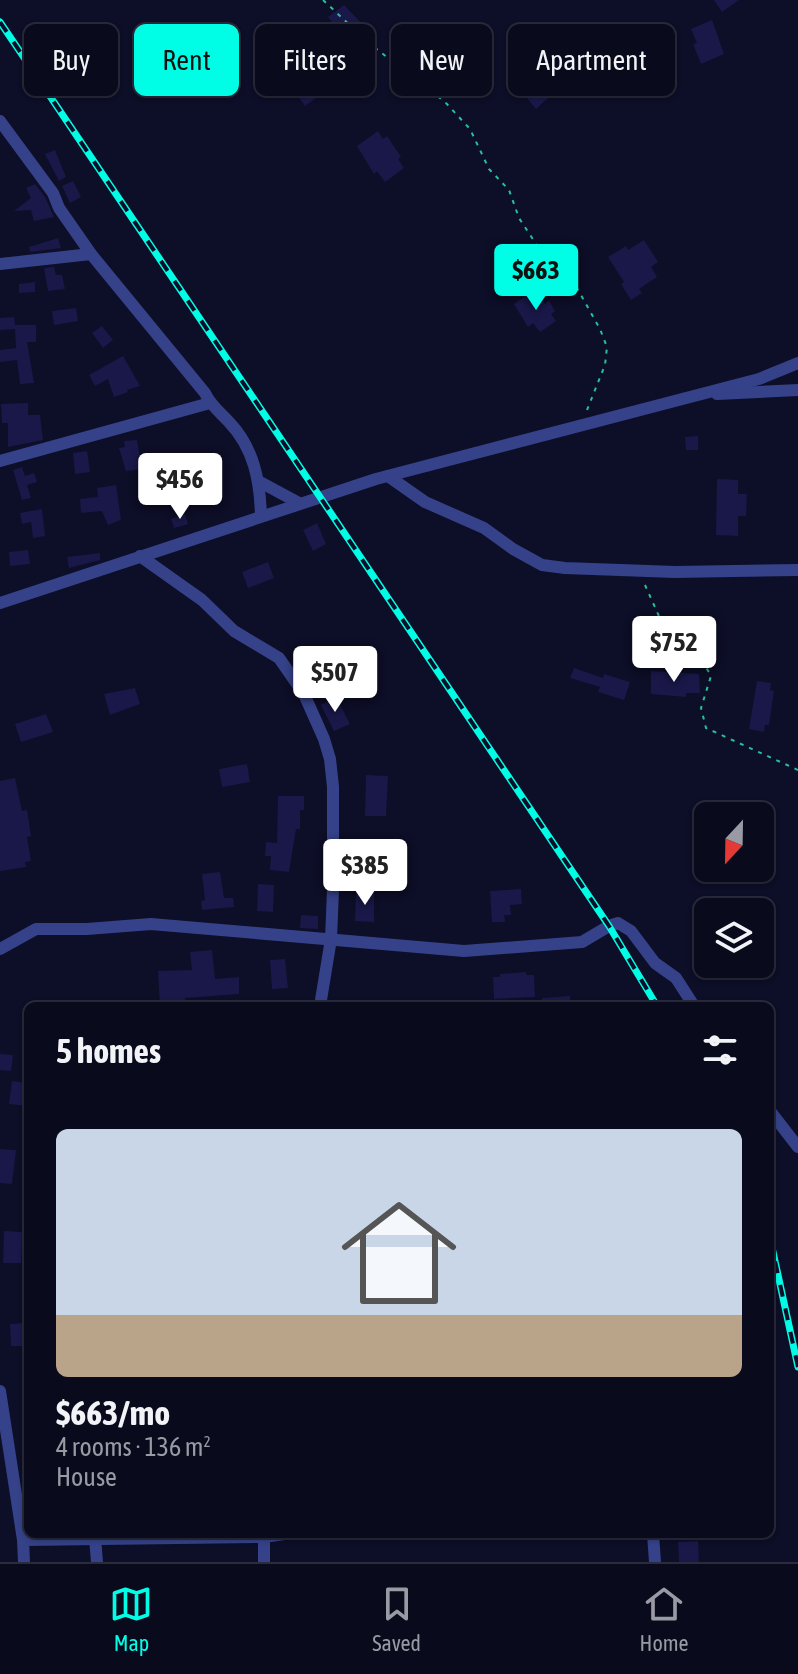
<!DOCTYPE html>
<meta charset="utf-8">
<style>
:root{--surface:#0a0a1d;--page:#18182a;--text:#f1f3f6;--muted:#999aa4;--line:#2a2b3b;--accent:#00fee7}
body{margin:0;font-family:"Asap Condensed",sans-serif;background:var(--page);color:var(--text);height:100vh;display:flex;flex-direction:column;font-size:30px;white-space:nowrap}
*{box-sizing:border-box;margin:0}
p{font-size:26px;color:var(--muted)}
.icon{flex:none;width:44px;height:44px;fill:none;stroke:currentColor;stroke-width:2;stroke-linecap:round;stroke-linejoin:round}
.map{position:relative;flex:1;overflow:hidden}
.drawer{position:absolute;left:24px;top:1002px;width:750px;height:536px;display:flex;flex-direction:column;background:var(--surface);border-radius:12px;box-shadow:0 2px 6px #0004,0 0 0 2px var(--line)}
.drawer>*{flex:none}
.guide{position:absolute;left:24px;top:24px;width:750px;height:72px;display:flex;gap:16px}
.needle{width:52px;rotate:202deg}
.fabs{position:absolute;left:694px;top:802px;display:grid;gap:16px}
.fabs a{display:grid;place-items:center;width:80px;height:80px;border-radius:12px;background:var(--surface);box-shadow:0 2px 6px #0004,0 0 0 2px var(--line);font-size:40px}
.price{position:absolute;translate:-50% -68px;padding:0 18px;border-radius:8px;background:#fff;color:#222;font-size:26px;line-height:52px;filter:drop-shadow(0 2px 4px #0008)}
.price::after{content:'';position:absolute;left:50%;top:48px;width:24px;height:18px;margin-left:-12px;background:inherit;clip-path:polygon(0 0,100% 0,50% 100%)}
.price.on{background:var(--accent);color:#111}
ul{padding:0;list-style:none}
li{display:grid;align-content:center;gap:16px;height:424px;padding:0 32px}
li span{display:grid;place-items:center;height:248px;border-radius:12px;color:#555}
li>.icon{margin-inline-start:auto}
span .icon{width:144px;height:144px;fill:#fffc;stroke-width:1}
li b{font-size:34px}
h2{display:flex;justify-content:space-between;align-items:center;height:96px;padding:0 32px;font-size:34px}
.chip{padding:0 28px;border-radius:12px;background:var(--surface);box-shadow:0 2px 6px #0004,0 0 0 2px var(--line);font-size:28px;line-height:72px}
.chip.on{background:var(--accent);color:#111}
.tab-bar{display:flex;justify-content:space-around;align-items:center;height:112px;border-top:2px solid var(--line);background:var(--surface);font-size:22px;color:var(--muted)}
.tab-bar a{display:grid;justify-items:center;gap:4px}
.tab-bar .on{color:var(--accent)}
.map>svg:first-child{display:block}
.building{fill:#191849}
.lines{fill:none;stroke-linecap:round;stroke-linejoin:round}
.path{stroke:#27c099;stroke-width:2;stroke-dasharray:4 6;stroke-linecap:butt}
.street{stroke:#354289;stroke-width:12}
.rail-casing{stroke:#00fee7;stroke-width:7}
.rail{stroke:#0d0e27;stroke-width:4;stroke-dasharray:12;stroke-linecap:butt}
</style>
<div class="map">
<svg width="798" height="1562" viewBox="0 0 798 1562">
<rect width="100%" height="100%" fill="#0d0e27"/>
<!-- building -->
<g class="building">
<polygon points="714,0 739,0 722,12"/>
<polygon points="344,5 364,26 346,40 342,35 338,37 333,30 336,27 328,17"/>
<polygon points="712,20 724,54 701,64 693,44 697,43 691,29"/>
<polygon points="531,74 552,94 536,109 517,86"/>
<polygon points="305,83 316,98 305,106 294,90"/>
<polygon points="378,131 383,139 387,136 401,157 398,159 404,168 385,182 377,171 374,174 357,146"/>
<polygon points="55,150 66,177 59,181 45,154"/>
<polygon points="73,181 81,197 70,203 62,186"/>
<polygon points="35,184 45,197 54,217 34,221 31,210 14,211 31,198 26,188"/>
<polygon points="58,238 61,248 30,252 29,247"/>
<polygon points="644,240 658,262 651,267 657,277 639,289 642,293 631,300 621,284 624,282 608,257 626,246 628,250"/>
<polygon points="54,267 56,275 62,275 65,289 48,291 44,268"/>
<polygon points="35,282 35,292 19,293 19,284"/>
<polygon points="531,292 535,298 539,295 545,304 549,301 555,311 551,314 556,321 540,332 533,323 528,327 514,304"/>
<polygon points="76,308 78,321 54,325 52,311"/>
<polygon points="14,317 15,325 36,325 36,342 27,342 34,383 20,384 17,360 0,362 0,350 16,348 15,329 0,330 0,318"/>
<polygon points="102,326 113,340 103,348 92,333"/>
<polygon points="123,356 140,386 127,390 128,392 114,397 108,379 95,386 89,375"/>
<polygon points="28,403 28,415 40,415 43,440 8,447 8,423 2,423 1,404"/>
<polygon points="698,436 698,450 686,450 685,437"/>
<polygon points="137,440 142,469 126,471 119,448 125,447 124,441"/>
<polygon points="87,451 90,472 75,474 73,453"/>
<polygon points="176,461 184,479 166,487 158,469"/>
<polygon points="22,467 25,476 34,473 37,482 27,485 31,498 22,500 13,470"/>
<polygon points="717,479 738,480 738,494 747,494 746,516 738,516 738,536 716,535"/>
<polygon points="116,485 121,520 108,525 102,511 81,513 80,499 98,497 97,488"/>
<polygon points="42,509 45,536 33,538 31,522 22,524 20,513"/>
<polygon points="185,514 188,524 174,528 171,519"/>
<polygon points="317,523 326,544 313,551 303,530"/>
<polygon points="28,550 30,564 10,566 9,552"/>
<polygon points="100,553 100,560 69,568 67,557"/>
<polygon points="268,562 274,578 248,588 242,572"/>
<polygon points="574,668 603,678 604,674 630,682 624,700 598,692 600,687 570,678"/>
<polygon points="651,671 699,674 700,693 686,693 686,697 651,694"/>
<polygon points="757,681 771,683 770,690 774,691 769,725 765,725 764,732 749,729"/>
<polygon points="135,688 140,704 110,715 104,694"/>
<polygon points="336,697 350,724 334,731 321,705"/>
<polygon points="46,714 53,732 21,742 15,724"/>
<polygon points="247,764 250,782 222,787 219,769"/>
<polygon points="366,775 388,776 386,816 365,816"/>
<polygon points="15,778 22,811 27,810 31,836 27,837 31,861 25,862 26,867 0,871 0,781"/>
<polygon points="278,796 304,796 304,810 300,810 300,829 296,829 289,872 270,870 271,856 265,856 266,842 277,843"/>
<polygon points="220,872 224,898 233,898 234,907 202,910 201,901 205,900 202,874"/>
<polygon points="258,884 274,885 273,912 257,911"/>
<polygon points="521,889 522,904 510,905 511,915 504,915 505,922 492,922 490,891"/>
<polygon points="356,893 374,893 374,922 355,921"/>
<polygon points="301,915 318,916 318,929 300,928"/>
<polygon points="212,950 215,979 239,977 239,994 185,998 186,1006 160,1006 158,971 192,970 190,952"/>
<polygon points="285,959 288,988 272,989 270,960"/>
<polygon points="526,972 526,975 534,975 535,997 494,999 493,977 500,977 500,974"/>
<polygon points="570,996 571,1006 542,1006 542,998"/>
<polygon points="0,1054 13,1055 11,1071 0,1070"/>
<polygon points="12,1081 28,1083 28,1106 9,1104"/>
<polygon points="0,1149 16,1150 12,1184 0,1183"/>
<polygon points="4,1231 22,1232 21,1263 3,1263"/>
<polygon points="25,1323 25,1328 28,1328 28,1346 11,1346 10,1324"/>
<polygon points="698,1541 699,1562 679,1562 678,1542"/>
</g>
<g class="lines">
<!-- path -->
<g class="path">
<polyline points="323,0 370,44 445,102 470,129 489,169 509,190 519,218 538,247 568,272 600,329 607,347 605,365 587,410"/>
<path d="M645 585 675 652C689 666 699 652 711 676L701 708 706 728 798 770"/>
</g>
<!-- street -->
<g class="street">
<path d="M0 121 53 193 59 208 91 254 205 393C211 406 220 412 229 422 254 448 260 481 261 516"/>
<polyline points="0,264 91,254"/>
<polyline points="717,394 798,390"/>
<polyline points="0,461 210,403"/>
<polyline points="388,476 425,502 484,528 513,549 542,565 565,568 675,572 798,570"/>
<polyline points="260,482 299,503"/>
<polyline points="140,556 202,600 234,631 279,658 304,694 324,739 330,759 333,787 333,890 331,939 320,1006"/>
<polyline points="0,603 376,479 759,379 798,363"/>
<polyline points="0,949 36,929 87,929 151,924 464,951 582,942 609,926 618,923 631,931 655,963 676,978 694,1006"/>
<polyline points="770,1111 798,1147"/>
<polyline points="0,1391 23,1540"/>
<polyline points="653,1534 655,1562"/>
<polyline points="95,1538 97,1562"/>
<polyline points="24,1562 23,1540 264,1537"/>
<polyline points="264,1562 264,1537 284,1534"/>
</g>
<defs>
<g id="rail">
<polyline points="0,22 609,926 657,1006"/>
<polyline points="770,1238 798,1367"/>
</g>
</defs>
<!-- rail casing -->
<use href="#rail" class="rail-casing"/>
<!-- rail -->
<use href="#rail" class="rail"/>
</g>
</svg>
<div class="fabs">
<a><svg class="needle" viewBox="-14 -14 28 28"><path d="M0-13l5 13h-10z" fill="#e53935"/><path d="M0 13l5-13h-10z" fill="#999aa4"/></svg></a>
<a><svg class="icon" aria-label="layers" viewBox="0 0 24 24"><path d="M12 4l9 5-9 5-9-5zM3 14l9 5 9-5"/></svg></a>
</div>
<b class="price on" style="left:536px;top:312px">$663</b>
<b class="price" style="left:180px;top:521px">$456</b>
<b class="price" style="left:674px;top:684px">$752</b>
<b class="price" style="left:335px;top:714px">$507</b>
<b class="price" style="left:365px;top:907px">$385</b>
<div class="guide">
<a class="chip">Buy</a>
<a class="chip on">Rent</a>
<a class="chip">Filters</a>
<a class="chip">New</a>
<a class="chip">Apartment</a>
</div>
<section class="drawer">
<h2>5 homes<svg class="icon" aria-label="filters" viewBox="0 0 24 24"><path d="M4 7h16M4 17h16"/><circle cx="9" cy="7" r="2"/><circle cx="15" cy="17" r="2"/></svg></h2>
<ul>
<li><span style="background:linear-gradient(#c9d6e8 75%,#b9a48a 0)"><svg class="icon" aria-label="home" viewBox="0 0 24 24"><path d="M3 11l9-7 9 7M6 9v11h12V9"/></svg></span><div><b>$663/mo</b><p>4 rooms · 136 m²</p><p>House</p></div></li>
</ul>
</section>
</div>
<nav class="tab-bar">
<a class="on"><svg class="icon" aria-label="map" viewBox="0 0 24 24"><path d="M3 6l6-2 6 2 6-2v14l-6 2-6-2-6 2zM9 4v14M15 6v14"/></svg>Map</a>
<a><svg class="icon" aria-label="saved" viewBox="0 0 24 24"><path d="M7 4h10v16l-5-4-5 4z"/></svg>Saved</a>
<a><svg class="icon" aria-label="home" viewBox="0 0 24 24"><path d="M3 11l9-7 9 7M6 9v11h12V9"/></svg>Home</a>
</nav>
